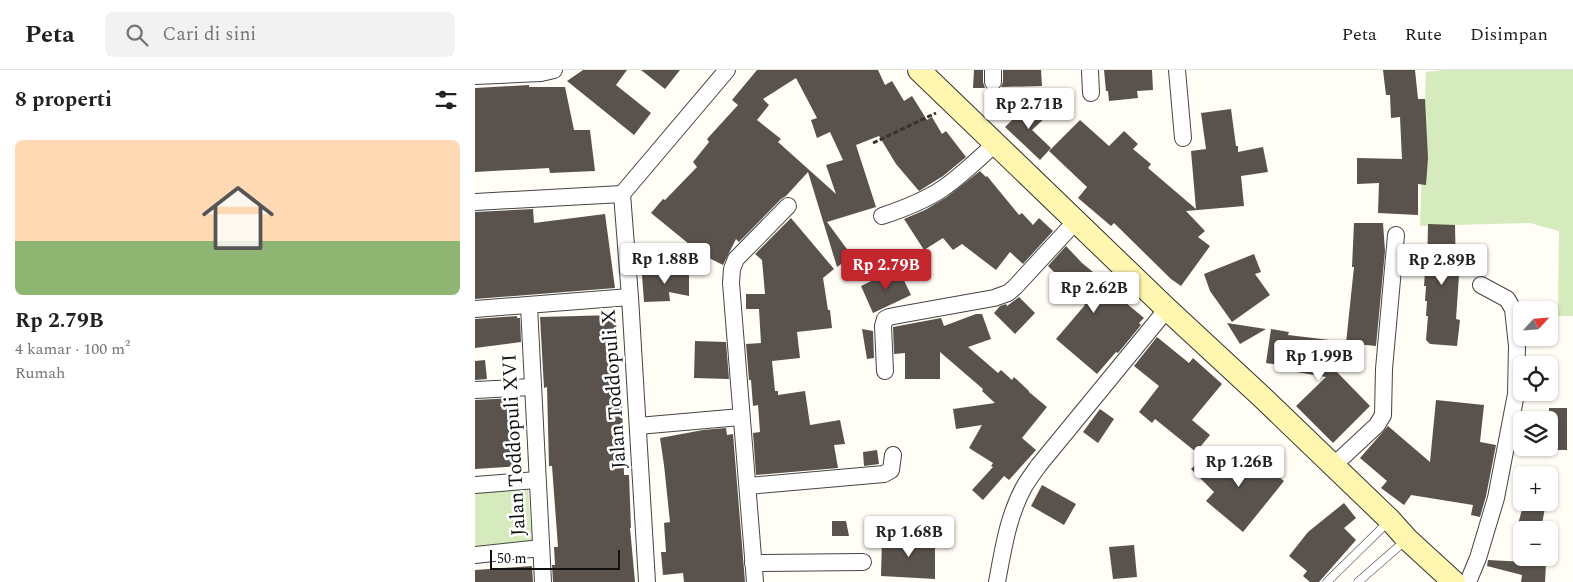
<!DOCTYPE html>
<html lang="id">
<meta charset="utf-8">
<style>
:root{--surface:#fff;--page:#f2f2f2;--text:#202124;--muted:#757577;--line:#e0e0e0;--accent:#c4262e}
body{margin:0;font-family:Spectral,serif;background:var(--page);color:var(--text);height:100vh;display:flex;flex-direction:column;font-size:19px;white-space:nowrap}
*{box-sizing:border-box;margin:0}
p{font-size:16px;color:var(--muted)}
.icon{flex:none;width:28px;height:28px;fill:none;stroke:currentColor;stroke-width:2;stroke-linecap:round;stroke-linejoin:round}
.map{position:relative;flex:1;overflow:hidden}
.drawer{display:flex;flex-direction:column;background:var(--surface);width:475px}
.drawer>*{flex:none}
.needle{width:32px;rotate:64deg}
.buttons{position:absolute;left:1038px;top:231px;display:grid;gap:10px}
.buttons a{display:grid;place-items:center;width:45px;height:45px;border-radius:8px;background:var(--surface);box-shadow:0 1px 4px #0004;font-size:25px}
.scale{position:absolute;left:15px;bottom:12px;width:130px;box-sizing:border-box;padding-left:5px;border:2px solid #111;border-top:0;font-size:14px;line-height:18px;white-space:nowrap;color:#111;-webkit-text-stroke:4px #fff;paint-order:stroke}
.price{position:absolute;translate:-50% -42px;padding:0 11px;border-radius:5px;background:#fff;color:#222;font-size:16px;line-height:32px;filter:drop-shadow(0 1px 2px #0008)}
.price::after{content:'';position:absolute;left:50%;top:30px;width:15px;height:11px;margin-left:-8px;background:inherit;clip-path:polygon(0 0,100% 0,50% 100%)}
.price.current{background:var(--accent);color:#fff}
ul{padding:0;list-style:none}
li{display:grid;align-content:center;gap:10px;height:265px;padding:0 15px}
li+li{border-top:1px solid var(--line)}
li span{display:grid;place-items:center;height:155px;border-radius:8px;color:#555}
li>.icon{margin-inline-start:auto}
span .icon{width:90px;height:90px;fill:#fffc;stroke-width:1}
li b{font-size:21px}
h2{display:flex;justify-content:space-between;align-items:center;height:60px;padding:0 15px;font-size:21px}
header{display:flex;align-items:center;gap:30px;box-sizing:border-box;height:70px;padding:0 25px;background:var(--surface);border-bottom:1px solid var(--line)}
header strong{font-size:24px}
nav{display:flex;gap:28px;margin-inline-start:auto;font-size:18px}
.search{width:350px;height:45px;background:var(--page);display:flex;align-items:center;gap:12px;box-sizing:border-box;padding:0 18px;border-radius:8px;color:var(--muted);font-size:19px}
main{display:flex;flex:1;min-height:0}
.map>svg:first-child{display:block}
.green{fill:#d5ebbd}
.building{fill:#5a524d;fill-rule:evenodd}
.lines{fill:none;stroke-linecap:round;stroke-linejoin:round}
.lane-casing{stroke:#444;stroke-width:9}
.street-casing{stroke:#444;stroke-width:18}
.secondary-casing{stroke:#333;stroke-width:24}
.path{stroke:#333;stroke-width:3;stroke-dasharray:5 2.5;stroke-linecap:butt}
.lane{stroke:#fff;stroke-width:8}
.street{stroke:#fff;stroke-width:16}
.secondary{stroke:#fff6b0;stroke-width:22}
.labels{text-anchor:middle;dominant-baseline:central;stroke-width:5;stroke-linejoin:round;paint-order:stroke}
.street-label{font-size:20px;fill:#111;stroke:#fff}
</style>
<header>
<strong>Peta</strong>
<div class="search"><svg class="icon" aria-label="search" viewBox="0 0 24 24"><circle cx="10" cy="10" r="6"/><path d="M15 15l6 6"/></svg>Cari di sini</div>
<nav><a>Peta</a><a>Rute</a><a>Disimpan</a></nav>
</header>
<main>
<section class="drawer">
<h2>8 properti<svg class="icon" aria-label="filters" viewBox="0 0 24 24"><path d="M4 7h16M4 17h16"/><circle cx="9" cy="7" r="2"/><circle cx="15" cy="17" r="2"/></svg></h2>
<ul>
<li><span style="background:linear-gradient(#ffd9b3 65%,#8fb573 0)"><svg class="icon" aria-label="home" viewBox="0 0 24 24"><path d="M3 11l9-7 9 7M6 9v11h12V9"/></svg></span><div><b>Rp 2.79B</b><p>4 kamar · 100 m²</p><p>Rumah</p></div></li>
</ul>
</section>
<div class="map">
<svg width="1098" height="512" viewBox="0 0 1098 512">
<rect width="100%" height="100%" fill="#fffdf5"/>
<!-- green -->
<g class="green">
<polygon points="968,0 1098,0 1098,246 1083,246 1084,161 1055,153 945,156 951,2"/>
<polygon points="53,419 57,472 0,477 0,421"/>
</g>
<!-- building -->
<g class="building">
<polygon points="108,0 152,0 141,15 176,43 159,65 92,11"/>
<polygon points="166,0 205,0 190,19"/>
<path d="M282 0H403L410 15 417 11 429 31 437 26 452 50 457 47 467 64 471 61 491 87 468 106 444 121 421 94 404 66 381 75 401 137 352 152 377 186 362 197 333 102 311 126 306 129 264 172 261 169 248 195 212 177 214 174 176 143 188 129 190 130 222 97 218 92 234 72 232 69 263 35 257 30ZM321 8 342 48 336 50 342 68 355 62 368 90 351 95 361 124 303 72 306 69 282 50 294 35 288 29Z"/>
<polygon points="499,0 508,0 508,12 510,18 498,18"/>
<polygon points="528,0 566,0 567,16 526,17 528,12"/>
<polygon points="629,0 677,0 678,20 662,21 663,28 634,31 633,21 631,21"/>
<polygon points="908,0 940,0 943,29 950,29 953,88 951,115 943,114 943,145 903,143 904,113 882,114 882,88 927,89 925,47 916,48 915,25 911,25"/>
<polygon points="54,15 54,17 90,17 99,60 115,60 120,101 75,103 74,98 0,102 0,18"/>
<polygon points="555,32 571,47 557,60 576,78 565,90 530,57"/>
<polygon points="756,39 761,76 763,76 763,82 788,77 793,102 766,106 769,136 711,141 730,161 723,167 735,176 706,216 696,209 639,153 636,156 603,128 612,117 574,81 605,50 634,76 649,61 663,74 658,79 676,94 673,98 721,139 716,81 731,79 726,43"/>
<polygon points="505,101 511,107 512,106 544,145 547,143 558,155 564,148 578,161 548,194 535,182 521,200 487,174 478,180 468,168 449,180 429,149 450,140 472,127"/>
<polygon points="58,139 59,153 130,144 140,218 0,229 0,142"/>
<polygon points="316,148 359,199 348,208 353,240 355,240 357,258 322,262 325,288 297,291 300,321 303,321 303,325 330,321 335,355 365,350 370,374 359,375 363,398 281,405 278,363 285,362 283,335 278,336 276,310 274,310 271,274 286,273 284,239 271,239 271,224 290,224 287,190 280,184"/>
<polygon points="879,153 908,153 910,181 901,276 871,273 879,197 877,197"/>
<polygon points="953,154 980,155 981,205 984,205 981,249 985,250 982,276 955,274 951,270 953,246 951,246 952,231 950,231 951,216 949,216 950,202 952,202"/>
<polygon points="591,176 607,193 640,220 638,222 669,248 664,253 666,255 643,283 641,282 622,304 581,269 610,235 602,227 603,226 587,214 589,212 573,196"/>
<polygon points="779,184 786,202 780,204 795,225 757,252 735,221 729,204"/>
<polygon points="423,198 436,225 398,243 386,216"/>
<polygon points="181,200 214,203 214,226 194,222 195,231 169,232 167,205 179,204"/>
<polygon points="544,227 560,243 540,264 519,243 525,236 531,234 532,236"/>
<polygon points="501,244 507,244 516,269 493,277 523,303 526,300 537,310 539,307 554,321 554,322 572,337 547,368 561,380 534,410 529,406 508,430 497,420 518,397 516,396 518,393 494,378 507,355 481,359 478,339 520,333 507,321 508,319 465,282 465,309 430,309 430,283 419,284 418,257 466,248 469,256"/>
<polygon points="141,245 143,332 147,332 149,405 154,405 156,458 155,458 160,512 78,512 77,495 80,495 79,477 83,477 77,396 74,396 72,317 69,318 65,247"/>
<polygon points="42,246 42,248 45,248 46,272 0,278 0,249"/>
<polygon points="752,253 791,259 765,274"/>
<polygon points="387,259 398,261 399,288 392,289"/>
<polygon points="796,259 814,262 813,265 863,271 860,300 895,336 858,373 821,336 851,307 816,301 817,297 791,293"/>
<polygon points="682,267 714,293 718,288 747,314 717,350 735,365 721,382 680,349 677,353 664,342 684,316 659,296"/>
<polygon points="220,271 251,272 254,309 219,308"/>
<polygon points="10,290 12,309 0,310 0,291"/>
<polygon points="40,328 46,396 0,399 0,330"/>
<polygon points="961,330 1009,335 1005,372 1021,375 1011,426 1005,447 996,445 998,435 936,425 929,435 906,418 912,411 885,388 913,356 955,392"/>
<rect x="1074" y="338" width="18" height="42"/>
<polygon points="625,339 639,349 623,373 608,362"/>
<polygon points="251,358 252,365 258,364 270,512 209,512 208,503 188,505 186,482 191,482 189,453 195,452 189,395 185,368 228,360"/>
<polygon points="402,380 404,394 389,396 388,382"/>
<polygon points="772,381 809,411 768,462 731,431 739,422 716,399 731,384 753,405"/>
<polygon points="567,415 601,434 589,455 556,436"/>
<polygon points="1049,432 1071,432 1066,460 1043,460 1042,458"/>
<polygon points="869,433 881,448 869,458 881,470 844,512 835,512 828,506 832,501 814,486 833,462"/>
<polygon points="357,451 371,451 374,466 357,466"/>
<polygon points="460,468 460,509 406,506 407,469"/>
<polygon points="659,475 662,507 638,509 634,477"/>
<polygon points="1013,490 1071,493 1070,512 1046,512 1047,505 1012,496"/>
<polygon points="57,496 58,512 0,512 0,500"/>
</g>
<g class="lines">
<defs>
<g id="lane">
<polyline points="852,512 913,452"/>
<polyline points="883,512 931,470"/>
</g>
<g id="street">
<polyline points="518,0 518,12"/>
<polyline points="615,0 616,23"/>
<polyline points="702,0 708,68"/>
<polyline points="0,6 66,3 79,0"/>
<polyline points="147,124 155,227 172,512"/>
<polyline points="0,132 147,124 252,0"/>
<path d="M407 146C428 139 449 131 467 119 486 106 503 89 520 74"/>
<polyline points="54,236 68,512"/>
<polyline points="0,239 155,227"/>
<polyline points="410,301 408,256 410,249 414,247 424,245 519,228 533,223 540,217 600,152"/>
<polyline points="0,320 57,317"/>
<polyline points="163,356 266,347"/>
<polyline points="858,396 902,355 908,345 909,299 921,165"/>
<polyline points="0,415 62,410"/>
<polyline points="273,416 409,404 416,400 418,385"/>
<polyline points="0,485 66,478"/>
<polyline points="278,493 388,492"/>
<polyline points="280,512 256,213 257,199 261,189 313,136"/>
<path d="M522 512C528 480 533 446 549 417 553 410 559 402 564 395L692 239"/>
<polyline points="993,512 1003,488 1021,428 1041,324 1042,276 1038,239 1032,229 1006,215"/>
</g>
<polyline id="secondary" points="444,0 692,239 787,327 915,450 932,469 979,512"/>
</defs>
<!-- lane casing -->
<use href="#lane" class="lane-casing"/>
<!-- street casing -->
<use href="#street" class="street-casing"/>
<!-- secondary casing -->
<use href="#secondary" class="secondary-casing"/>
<!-- path -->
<polyline class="path" points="398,73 461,43"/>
<!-- lane -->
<use href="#lane" class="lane"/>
<!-- street -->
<use href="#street" class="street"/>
<!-- secondary -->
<use href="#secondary" class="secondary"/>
</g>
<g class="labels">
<!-- street labels -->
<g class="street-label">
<text transform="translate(139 319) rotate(-94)">Jalan Toddopuli X</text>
<text transform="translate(39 375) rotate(-93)">Jalan Toddopuli XVI</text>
</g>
</g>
</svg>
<div class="buttons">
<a><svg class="needle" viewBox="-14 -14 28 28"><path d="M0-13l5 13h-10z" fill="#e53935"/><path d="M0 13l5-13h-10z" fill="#757577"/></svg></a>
<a><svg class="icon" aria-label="locate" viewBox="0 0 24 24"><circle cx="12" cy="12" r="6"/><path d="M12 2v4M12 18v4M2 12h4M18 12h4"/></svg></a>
<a><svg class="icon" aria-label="layers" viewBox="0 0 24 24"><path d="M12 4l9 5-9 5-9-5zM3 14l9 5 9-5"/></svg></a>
<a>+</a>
<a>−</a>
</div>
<div class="scale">50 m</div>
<b class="price" style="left:554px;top:60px">Rp 2.71B</b>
<b class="price" style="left:190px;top:215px">Rp 1.88B</b>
<b class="price" style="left:967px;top:216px">Rp 2.89B</b>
<b class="price current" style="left:411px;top:221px">Rp 2.79B</b>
<b class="price" style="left:619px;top:244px">Rp 2.62B</b>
<b class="price" style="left:844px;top:312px">Rp 1.99B</b>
<b class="price" style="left:764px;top:418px">Rp 1.26B</b>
<b class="price" style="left:434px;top:488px">Rp 1.68B</b>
</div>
</main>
